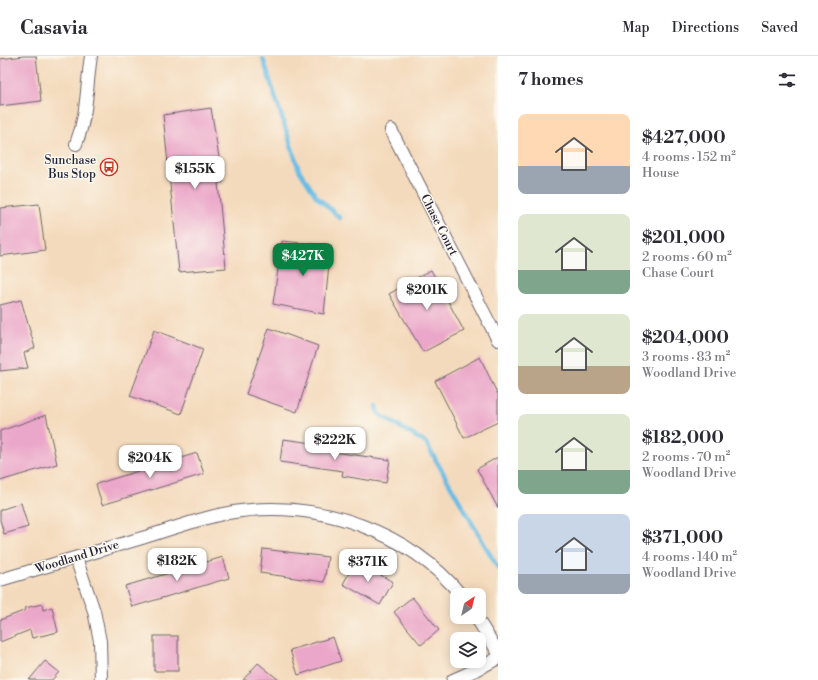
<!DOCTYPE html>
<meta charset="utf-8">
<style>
:root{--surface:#fff;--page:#f7f7f7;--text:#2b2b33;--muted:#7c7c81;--line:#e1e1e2;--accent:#0b8043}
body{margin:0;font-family:"Libre Bodoni",serif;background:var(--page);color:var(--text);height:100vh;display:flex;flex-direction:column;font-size:15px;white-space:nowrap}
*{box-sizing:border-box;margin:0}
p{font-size:13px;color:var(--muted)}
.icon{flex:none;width:22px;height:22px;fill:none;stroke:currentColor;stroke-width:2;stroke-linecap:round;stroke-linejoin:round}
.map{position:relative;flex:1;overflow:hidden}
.drawer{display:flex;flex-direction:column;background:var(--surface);width:320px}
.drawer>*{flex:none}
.needle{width:26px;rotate:35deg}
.controls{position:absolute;left:450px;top:532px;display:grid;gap:8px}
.controls a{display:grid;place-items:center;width:36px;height:36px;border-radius:8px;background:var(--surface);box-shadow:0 2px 10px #0003;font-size:20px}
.price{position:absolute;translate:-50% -34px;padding:0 9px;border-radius:8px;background:#fff;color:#222;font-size:13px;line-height:26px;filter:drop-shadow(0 1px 2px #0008)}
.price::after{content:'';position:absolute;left:50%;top:24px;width:12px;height:9px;margin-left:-6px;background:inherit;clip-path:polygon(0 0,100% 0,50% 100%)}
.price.active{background:var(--accent);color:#fff}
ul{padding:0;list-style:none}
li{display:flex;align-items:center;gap:12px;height:100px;padding:0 20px}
li span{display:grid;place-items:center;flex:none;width:112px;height:80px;border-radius:8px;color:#555}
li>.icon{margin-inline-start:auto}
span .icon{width:48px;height:48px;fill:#fffc;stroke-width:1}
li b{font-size:17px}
h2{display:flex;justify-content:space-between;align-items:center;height:48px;padding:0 20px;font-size:17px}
header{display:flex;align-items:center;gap:24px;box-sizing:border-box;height:56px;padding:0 20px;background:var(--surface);border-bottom:1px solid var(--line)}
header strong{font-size:19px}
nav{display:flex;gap:22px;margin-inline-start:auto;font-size:14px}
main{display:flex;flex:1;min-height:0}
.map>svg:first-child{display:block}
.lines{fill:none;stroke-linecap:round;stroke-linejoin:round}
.stream{stroke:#67bce4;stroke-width:4.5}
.building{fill:#eba7c9}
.minor-casing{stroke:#6c6268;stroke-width:14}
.minor{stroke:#fff;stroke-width:12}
.labels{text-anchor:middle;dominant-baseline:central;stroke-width:3;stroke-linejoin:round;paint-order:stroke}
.poi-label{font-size:12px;fill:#22223b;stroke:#fbf7ec;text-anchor:end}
.street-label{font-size:12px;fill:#22223b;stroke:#fbf7ec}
</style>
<header>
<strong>Casavia</strong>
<nav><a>Map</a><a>Directions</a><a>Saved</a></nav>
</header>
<main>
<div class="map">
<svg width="498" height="624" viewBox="0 0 498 624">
<rect width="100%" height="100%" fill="#fbf7ec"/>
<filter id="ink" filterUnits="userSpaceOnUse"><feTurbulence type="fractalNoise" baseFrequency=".025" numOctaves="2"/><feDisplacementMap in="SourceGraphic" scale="8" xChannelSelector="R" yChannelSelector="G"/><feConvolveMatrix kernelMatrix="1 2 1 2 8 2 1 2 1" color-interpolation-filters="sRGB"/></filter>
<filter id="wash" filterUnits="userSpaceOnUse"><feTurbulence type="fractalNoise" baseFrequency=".012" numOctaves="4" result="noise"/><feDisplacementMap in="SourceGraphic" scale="16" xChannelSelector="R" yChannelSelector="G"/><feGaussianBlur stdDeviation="0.9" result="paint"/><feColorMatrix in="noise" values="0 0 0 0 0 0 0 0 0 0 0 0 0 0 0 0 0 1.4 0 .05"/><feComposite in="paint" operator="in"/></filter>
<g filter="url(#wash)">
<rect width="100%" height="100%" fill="#f4dabc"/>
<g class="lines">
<!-- stream -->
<g class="stream">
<polyline points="263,3 299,114 316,140 340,162"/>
<polyline points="377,350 379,358 426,387 498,512"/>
</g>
</g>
<g id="blocks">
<!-- building -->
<g class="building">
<polygon points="24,0 36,0 41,45 0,50 0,3"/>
<polygon points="211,52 223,126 218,127 226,212 179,216 163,59"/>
<polygon points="39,148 45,194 0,200 0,152"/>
<polygon points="282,185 331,190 324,258 273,248"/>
<polygon points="431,214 464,275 423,296 389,238"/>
<polygon points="21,244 35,292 24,297 28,312 0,315 0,249"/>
<polygon points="269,272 318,290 297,356 246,338"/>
<polygon points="154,274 203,293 181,358 130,340"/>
<polygon points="480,301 498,339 498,366 464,382 435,325"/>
<polygon points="46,359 57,408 0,425 0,375"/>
<polygon points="283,383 328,389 327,395 390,404 386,427 342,420 343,415 280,406"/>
<polygon points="197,397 204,418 102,449 96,428"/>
<polygon points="498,401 498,452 477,413"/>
<polygon points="21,447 28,471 4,478 0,464 0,454"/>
<polygon points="263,493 328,501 324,526 260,517"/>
<polygon points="223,501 229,522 132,551 125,530"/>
<polygon points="356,505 393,526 380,549 343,528"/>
<polygon points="412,541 439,574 421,589 394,556"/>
<polygon points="42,548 43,554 52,551 58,576 32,582 30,574 0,586 0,564 26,554 25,552"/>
<rect x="154" y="580" width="24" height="35"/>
<polygon points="333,581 341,605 298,619 290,594"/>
<polygon points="45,605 59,616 52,624 29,624"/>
<polygon points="258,607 279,624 243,624"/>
</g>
</g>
</g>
<g filter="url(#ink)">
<use href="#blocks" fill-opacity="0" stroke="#6c6268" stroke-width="1"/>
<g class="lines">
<defs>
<g id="minor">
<polyline points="391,74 498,284"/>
<path d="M76 88C88 57 86 32 91 0"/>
<polyline points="76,502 94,555 100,585 101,624"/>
<path d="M0 524C48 510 95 496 142 482 175 472 208 459 241 455 322 445 409 476 461 539"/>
<polyline points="476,561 498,596"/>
<polyline points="453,624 478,613 498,602"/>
</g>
</defs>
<!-- minor casing -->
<use href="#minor" class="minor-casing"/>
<!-- minor -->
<use href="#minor" class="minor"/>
</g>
</g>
<!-- icons -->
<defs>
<symbol id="bus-ring" viewBox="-11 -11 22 22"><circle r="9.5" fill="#fbf7ec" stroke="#c8321e" stroke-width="1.5"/><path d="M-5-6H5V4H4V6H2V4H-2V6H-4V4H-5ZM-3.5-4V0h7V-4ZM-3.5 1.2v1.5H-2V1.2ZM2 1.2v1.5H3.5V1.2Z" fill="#c8321e"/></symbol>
</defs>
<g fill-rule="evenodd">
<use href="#bus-ring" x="99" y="101" width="20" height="20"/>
</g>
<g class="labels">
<!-- poi labels -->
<g class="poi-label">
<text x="96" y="104">Sunchase<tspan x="96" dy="14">Bus Stop</tspan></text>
</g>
<!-- street labels -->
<g class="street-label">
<text transform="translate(439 169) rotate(63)">Chase Court</text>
<text transform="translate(77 501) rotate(-17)">Woodland Drive</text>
</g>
</g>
</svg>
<div class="controls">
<a><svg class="needle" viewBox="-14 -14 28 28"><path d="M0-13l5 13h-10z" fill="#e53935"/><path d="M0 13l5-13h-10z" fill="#7c7c81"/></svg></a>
<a><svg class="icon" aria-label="layers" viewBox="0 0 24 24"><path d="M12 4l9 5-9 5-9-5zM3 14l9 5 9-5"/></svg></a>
</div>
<b class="price" style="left:195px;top:134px">$155K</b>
<b class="price active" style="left:303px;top:221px">$427K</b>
<b class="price" style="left:427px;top:255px">$201K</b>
<b class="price" style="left:335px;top:405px">$222K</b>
<b class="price" style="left:150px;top:423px">$204K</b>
<b class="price" style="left:177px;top:526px">$182K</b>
<b class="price" style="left:368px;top:527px">$371K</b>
</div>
<section class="drawer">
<h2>7 homes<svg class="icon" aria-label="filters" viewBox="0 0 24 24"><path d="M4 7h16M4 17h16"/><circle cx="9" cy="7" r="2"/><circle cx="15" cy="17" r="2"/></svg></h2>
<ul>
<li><span style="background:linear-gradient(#ffd9b3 65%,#9aa5b1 0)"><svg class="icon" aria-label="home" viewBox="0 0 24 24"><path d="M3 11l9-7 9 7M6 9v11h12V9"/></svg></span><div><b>$427,000</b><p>4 rooms · 152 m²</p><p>House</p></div></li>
<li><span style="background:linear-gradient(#dfe7d0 70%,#7fa58c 0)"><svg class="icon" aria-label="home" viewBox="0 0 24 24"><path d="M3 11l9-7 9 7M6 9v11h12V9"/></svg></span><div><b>$201,000</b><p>2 rooms · 60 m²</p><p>Chase Court</p></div></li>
<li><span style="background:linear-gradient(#dfe7d0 65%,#b9a48a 0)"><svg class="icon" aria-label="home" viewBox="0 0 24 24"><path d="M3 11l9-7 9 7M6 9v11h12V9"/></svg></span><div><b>$204,000</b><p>3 rooms · 83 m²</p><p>Woodland Drive</p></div></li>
<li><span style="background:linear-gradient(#dfe7d0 70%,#7fa58c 0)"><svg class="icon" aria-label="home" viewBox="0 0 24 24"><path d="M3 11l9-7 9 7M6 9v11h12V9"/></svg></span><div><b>$182,000</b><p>2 rooms · 70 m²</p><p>Woodland Drive</p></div></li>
<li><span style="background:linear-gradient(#c9d6e8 75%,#9aa5b1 0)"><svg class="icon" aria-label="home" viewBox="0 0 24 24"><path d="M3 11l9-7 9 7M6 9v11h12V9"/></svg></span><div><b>$371,000</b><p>4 rooms · 140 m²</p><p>Woodland Drive</p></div></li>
</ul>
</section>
</main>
